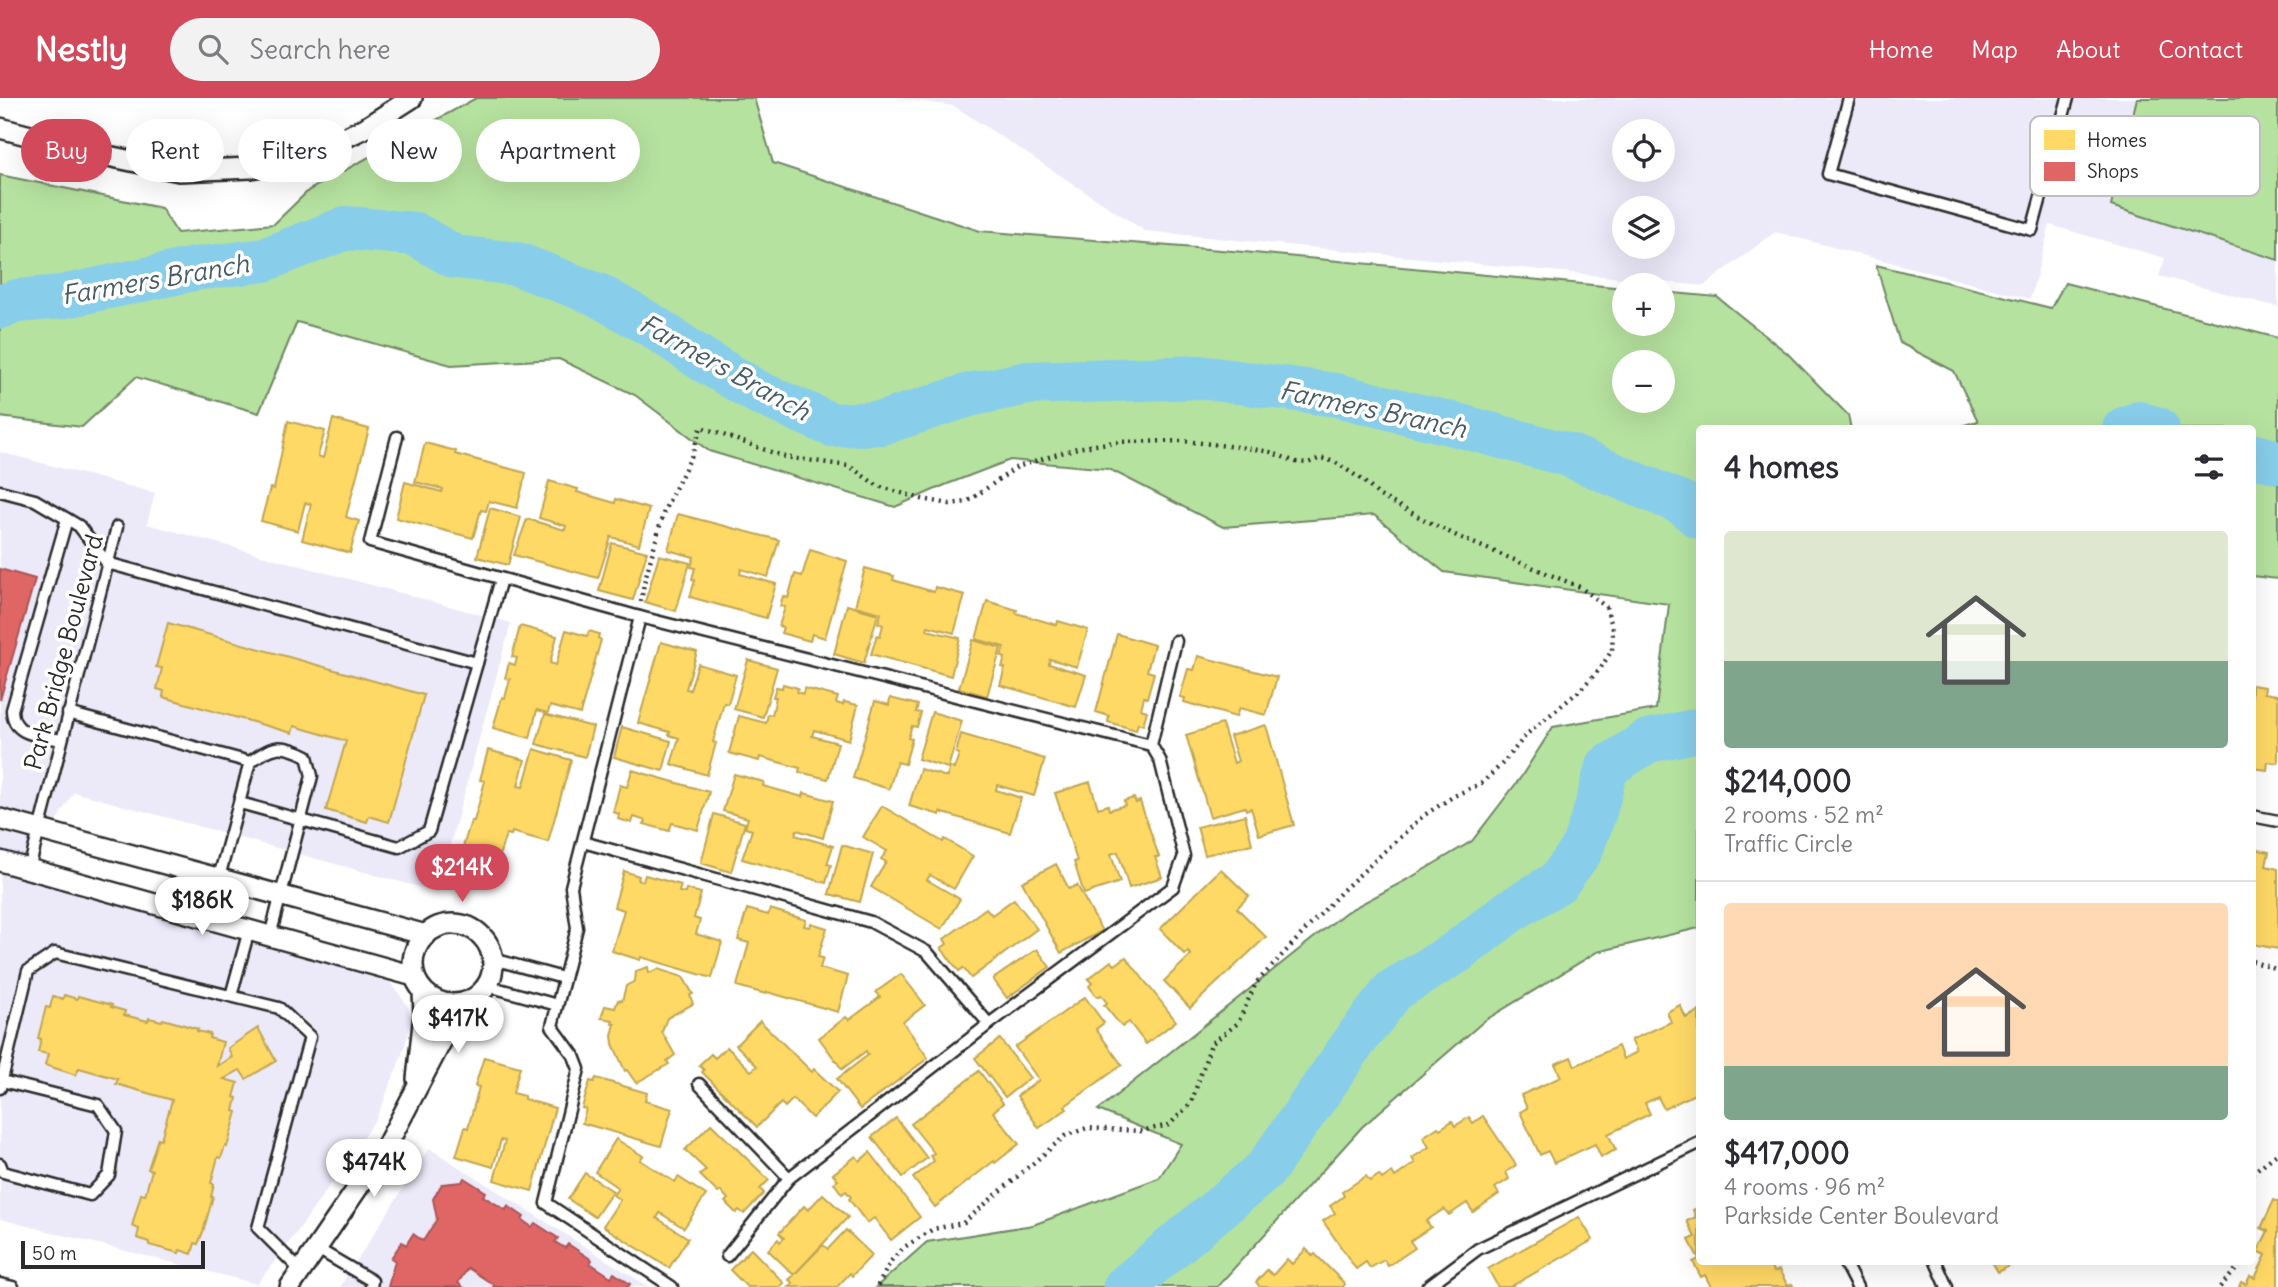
<!DOCTYPE html>
<meta charset="utf-8">
<style>
:root{--surface:#fff;--page:#f2f2f3;--text:#2b2b33;--muted:#7c7c81;--line:#e1e1e2;--accent:#d1495b}
body{margin:0;font-family:Delius,sans-serif;background:var(--page);color:var(--text);height:100vh;display:flex;flex-direction:column;font-size:26px;white-space:nowrap}
*{box-sizing:border-box;margin:0}
p{font-size:23px;color:var(--muted)}
.icon{flex:none;width:38px;height:38px;fill:none;stroke:currentColor;stroke-width:2;stroke-linecap:round;stroke-linejoin:round}
.map{position:relative;flex:1;overflow:hidden}
.details{position:absolute;left:1696px;top:327px;width:560px;height:840px;display:flex;flex-direction:column;background:var(--surface);border-radius:7px;box-shadow:0 7px 28px #0002}
.details>*{flex:none}
.banner{position:absolute;left:21px;top:21px;width:665px;height:63px;display:flex;gap:14px}
.fabs{position:absolute;left:1612px;top:21px;display:grid;gap:14px}
.fabs a{display:grid;place-items:center;width:63px;height:63px;border-radius:50%;background:var(--surface);box-shadow:0 7px 28px #0002;font-size:35px}
.scale{position:absolute;left:21px;bottom:18px;width:184px;box-sizing:border-box;padding-left:7px;border:4px solid #2b2b2b;border-top:0;font-size:19px;line-height:24px;white-space:nowrap;color:#2b2b2b;-webkit-text-stroke:5px #fff;paint-order:stroke}
.price{position:absolute;translate:-50% -60px;padding:0 16px;border-radius:24px;background:#fff;color:#222;font-size:23px;line-height:46px;filter:drop-shadow(0 2px 4px #0008)}
.price::after{content:'';position:absolute;left:50%;top:42px;width:21px;height:16px;margin-left:-10px;background:inherit;clip-path:polygon(0 0,100% 0,50% 100%)}
.price.active{background:var(--accent);color:#fff}
ul{padding:0;list-style:none}
li{display:grid;align-content:center;gap:14px;height:371px;padding:0 28px}
li+li{border-top:2px solid var(--line)}
li span{display:grid;place-items:center;height:217px;border-radius:7px;color:#555}
li>.icon{margin-inline-start:auto}
span .icon{width:126px;height:126px;fill:#fffc;stroke-width:1}
li b{font-size:30px}
h2{display:flex;justify-content:space-between;align-items:center;height:84px;padding:0 28px;font-size:30px}
.tag{padding:0 24px;border-radius:32px;background:var(--surface);box-shadow:0 7px 28px #0002;font-size:24px;line-height:63px}
.tag.active{background:var(--accent);color:#fff}
header{display:flex;align-items:center;gap:42px;box-sizing:border-box;height:98px;padding:0 35px;background:var(--accent);color:#fff}
header strong{font-size:33px}
nav{display:flex;gap:38px;margin-inline-start:auto;font-size:24px}
.search{width:490px;height:63px;background:var(--page);display:flex;align-items:center;gap:18px;box-sizing:border-box;padding:0 24px;border-radius:38px;color:var(--muted);font-size:26px}
.map>svg:first-child{display:block}
.built{fill:#eceaf9;fill-rule:evenodd}
.green{fill:#b6e29f;stroke:#708665;stroke-width:2;fill-rule:evenodd}
.homes{fill:#ffd966;stroke:#bfa554;stroke-width:2}
.shops{fill:#e06666;stroke:#aa5454;stroke-width:2}
.lines{fill:none;stroke-linecap:round;stroke-linejoin:round}
.river{stroke:#88ceea;stroke-width:44}
.lane-casing{stroke:#2b2b2b;stroke-width:15}
.street-casing{stroke:#2b2b2b;stroke-width:24}
.path{stroke:#2b2b2b;stroke-width:4.5;stroke-dasharray:2 5;stroke-linecap:butt}
.lane{stroke:#fff;stroke-width:10}
.street{stroke:#fff;stroke-width:19}
.labels{text-anchor:middle;dominant-baseline:central;stroke-width:7;stroke-linejoin:round;paint-order:stroke}
.street-label{font-size:24px;fill:#2b2b2b;stroke:#fff}
.water-label{font-size:26px;font-style:italic;fill:#475c64;stroke:#fff}
.key{fill:#fff;stroke:#bfbfbf;stroke-width:2}
.key-label{font-size:19px;fill:#2b2b2b}
</style>
<header>
<strong>Nestly</strong>
<div class="search"><svg class="icon" aria-label="search" viewBox="0 0 24 24"><circle cx="10" cy="10" r="6"/><path d="M15 15l6 6"/></svg>Search here</div>
<nav><a>Home</a><a>Map</a><a>About</a><a>Contact</a></nav>
</header>
<div class="map">
<svg width="2278" height="1189" viewBox="0 0 2278 1189">
<rect width="100%" height="100%" fill="#fff"/>
<filter id="ink" filterUnits="userSpaceOnUse"><feTurbulence type="fractalNoise" baseFrequency=".0143" numOctaves="2"/><feDisplacementMap in="SourceGraphic" scale="14" xChannelSelector="R" yChannelSelector="G"/><feConvolveMatrix kernelMatrix="1 2 1 2 8 2 1 2 1" color-interpolation-filters="sRGB"/></filter>
<g filter="url(#ink)">
<!-- built -->
<g class="built">
<path d="M894 0H2278V209L2159 178 2165 160 2050 127 2030 201 1775 134 1704 188 1145 133 954 8ZM1624 33H1662V72H1624ZM1624 110H1662V149H1624Z"/>
<polygon points="0,354 155,395 147,426 511,525 437,794 74,694 22,779 389,882 407,907 412,923 401,960 377,1019 298,1133 257,1186 0,1121"/>
<polygon points="429,1050 649,1189 340,1189"/>
</g>
<!-- green -->
<g class="green">
<path d="M476 0H754L773 65 980 133 1233 153 1624 190V226H1662L1663 194 1717 199 1787 255 1848 317 1851 331H1699V830L1597 854 1484 923 1362 1029 1217 1189H876L927 1144 1033 1127 1159 1080 1181 1046 1098 1012 1346 814 1410 780 1472 743 1521 679 1553 629 1656 611 1669 506 1444 474 1374 417 1223 429 1109 371 1010 362 945 387 895 409 709 353 635 297 559 261 451 267 297 224 259 315 136 279 82 329 0 319V77L161 110 177 135 274 126 309 92ZM1624 264H1662V303H1624Z"/>
<polygon points="2137,0 2278,0 2278,162 2111,108"/>
<polygon points="1876,167 2051,210 2065,185 2278,240 2278,481 2252,478 2252,331 1951,331 1978,323 1954,273 1900,245"/>
</g>
<!-- homes -->
<g class="homes">
<polygon points="333,321 369,331 346,419 359,423 350,455 302,442 311,406 305,405 298,433 261,423 270,390 274,391 288,323 325,333 318,358 323,360"/>
<polygon points="425,345 456,353 455,356 526,375 517,410 489,403 486,413 481,412 473,440 396,420 405,384 442,394 443,391 415,384"/>
<polygon points="549,383 578,391 577,394 615,405 616,401 649,411 639,447 611,439 598,480 514,457 527,421 565,432 566,428 539,420"/>
<polygon points="490,410 521,419 508,467 477,459"/>
<polygon points="678,416 779,442 768,479 741,471 740,476 776,486 766,520 690,499 695,482 692,481 695,470 691,469 694,459 668,452"/>
<polygon points="612,445 647,454 633,502 599,493"/>
<polygon points="810,452 847,463 825,540 812,536 810,543 781,535 783,529 779,528 785,509 780,508 783,498 788,500 795,476 802,478"/>
<polygon points="659,457 690,465 676,513 645,504"/>
<polygon points="865,470 894,478 893,482 934,494 935,489 965,497 954,535 928,528 927,532 960,540 951,578 871,556 877,537 880,538 883,527 878,525 881,515 855,508"/>
<polygon points="987,503 1017,512 1016,515 1057,527 1058,523 1088,532 1077,569 1050,561 1049,566 1086,577 1076,609 1000,587 1005,570 1002,569 1005,560 1001,558 1004,549 976,541"/>
<polygon points="847,507 878,516 864,565 834,556"/>
<polygon points="168,525 424,597 389,724 369,718 367,724 326,712 346,643 294,628 292,635 163,599 164,593 157,591 162,570 156,569"/>
<polygon points="520,528 557,538 550,565 556,567 566,532 587,538 589,533 599,536 598,540 601,542 580,616 550,608 548,615 537,612 530,640 493,630 502,599 505,600 510,581 505,580 509,565 515,567 517,560 512,559"/>
<polygon points="1117,536 1154,547 1147,573 1154,575 1147,600 1144,599 1141,611 1147,613 1143,627 1138,625 1136,632 1108,624 1109,618 1096,614"/>
<polygon points="973,542 1001,550 987,598 959,590"/>
<polygon points="661,544 697,554 686,591 690,592 698,566 736,577 728,606 724,605 713,644 716,645 707,677 671,666 679,640 669,637 670,634 638,625"/>
<polygon points="1198,558 1277,579 1266,617 1239,610 1236,619 1184,604 1185,600 1180,599 1188,571 1194,572"/>
<polygon points="748,562 777,570 763,619 734,611"/>
<polygon points="783,586 798,590 797,594 803,596 804,590 838,599 836,605 843,607 844,604 858,607 849,642 814,632 812,638 838,645 828,681 799,674 800,670 760,659 759,663 729,655 739,618 766,625 768,616 772,617 776,599 773,599 776,589 782,590"/>
<polygon points="2252,587 2265,589 2264,595 2278,597 2278,665 2268,664 2267,672 2252,670"/>
<polygon points="890,600 918,607 916,614 921,615 917,629 912,628 908,640 912,641 905,666 897,664 889,691 853,680 875,603 889,607"/>
<polygon points="932,614 962,623 948,670 918,661"/>
<polygon points="545,616 593,629 585,659 536,646"/>
<polygon points="1222,626 1234,665 1238,663 1230,638 1266,627 1294,727 1259,737 1251,710 1246,712 1245,709 1210,719 1186,637"/>
<polygon points="622,629 671,643 663,673 614,659"/>
<polygon points="961,636 1045,661 1034,698 997,687 996,692 1021,700 1010,735 940,714 940,717 909,708 920,671 947,679 950,669 954,671 959,656 956,655"/>
<polygon points="534,651 571,662 548,744 512,734 511,737 506,736 498,762 462,752 471,723 474,723 485,683 480,682 488,652 525,662 518,688 523,689"/>
<polygon points="632,672 709,694 698,732 672,725 669,733 644,726 646,723 634,719 632,725 618,721 619,716 613,714 620,687 627,689"/>
<polygon points="734,676 764,684 763,688 803,699 804,695 833,703 823,740 797,732 795,737 833,748 827,766 831,767 826,785 742,761 752,732 745,730 748,720 723,713"/>
<polygon points="1090,684 1098,710 1108,707 1109,712 1125,707 1124,703 1134,700 1136,705 1140,703 1159,759 1155,759 1162,779 1129,790 1118,754 1111,756 1120,784 1084,796 1074,764 1077,763 1055,695"/>
<polygon points="882,708 943,744 945,741 973,758 954,791 930,777 927,782 960,801 942,831 871,789 886,764 881,761 887,753 863,739"/>
<polygon points="714,716 745,725 731,774 701,765"/>
<polygon points="1245,717 1252,746 1205,757 1197,729"/>
<polygon points="842,747 873,756 860,804 829,796"/>
<polygon points="2255,751 2269,754 2266,768 2278,771 2278,851 2252,846 2252,754 2254,754"/>
<polygon points="1056,766 1069,791 1077,787 1102,833 1061,855 1022,784"/>
<polygon points="1221,771 1249,798 1237,810 1266,839 1190,910 1164,883 1191,857 1188,854 1185,857 1160,831"/>
<polygon points="624,773 639,778 638,782 643,783 645,777 681,787 679,794 685,795 686,791 701,795 694,820 700,822 696,836 722,844 712,880 641,859 640,862 612,853 624,812 614,809"/>
<polygon points="1014,801 1037,831 971,880 963,870 959,873 941,850 947,846 944,841 986,810 992,817"/>
<polygon points="747,811 768,817 770,811 806,822 804,828 810,829 811,825 827,830 818,859 823,860 820,870 848,878 838,914 767,894 766,896 737,888 749,845 738,842"/>
<polygon points="1037,851 1050,869 1007,900 993,881"/>
<polygon points="1126,859 1176,923 1146,946 1129,924 1122,929 1104,907 1107,905 1101,897 1097,899 1089,888 1092,885 1088,881 1111,863 1115,867"/>
<polygon points="648,869 649,875 658,871 683,879 693,896 690,897 693,906 667,920 662,934 675,957 667,963 669,966 636,985 627,972 625,973 613,946 612,937 615,926 612,926 613,922 601,920 605,908 615,910 618,902 622,903 626,888 635,883 636,873"/>
<polygon points="901,876 925,907 903,924 928,960 860,1011 837,981 868,957 866,953 842,971 819,940 846,919 849,922 880,899 876,894"/>
<polygon points="64,897 77,901 78,898 112,907 111,909 125,913 124,917 148,923 149,920 162,923 163,921 198,931 197,933 210,936 209,940 223,944 217,968 232,959 228,950 258,930 276,963 246,981 240,972 224,981 238,985 234,999 237,1000 234,1013 237,1014 227,1049 225,1048 221,1060 218,1059 211,1085 214,1086 211,1099 213,1099 203,1134 198,1146 195,1145 192,1156 180,1152 179,1155 149,1147 149,1144 137,1140 139,1131 132,1128 141,1096 145,1097 152,1072 148,1071 158,1040 161,1041 172,1002 116,986 118,981 79,970 76,977 45,967 48,956 38,954 41,941 38,940 46,909 50,910 53,898 63,901"/>
<polygon points="1085,899 1104,925 1096,931 1122,967 1065,1008 1067,1011 1039,1030 1017,998 1039,982 1015,949"/>
<polygon points="1680,907 1686,920 1699,913 1699,992 1697,995 1664,1011 1658,999 1645,1005 1650,1016 1608,1036 1616,1052 1601,1059 1595,1046 1554,1065 1548,1053 1540,1057 1520,1014 1527,1010 1521,997 1561,979 1555,966 1571,959 1575,968 1618,948 1623,961 1637,954 1631,942 1671,924 1667,914"/>
<polygon points="760,923 812,974 814,971 838,994 812,1020 793,1001 785,1009 781,1005 757,1029 702,974 704,972 699,967 711,956 715,960 727,949 751,973 757,968 736,947"/>
<polygon points="1000,941 1030,980 1005,999 975,960"/>
<polygon points="484,959 520,969 513,995 524,998 524,1001 555,1010 532,1093 494,1082 505,1043 501,1042 493,1069 456,1058 465,1029 468,1030 479,989 475,988"/>
<polygon points="979,973 1003,1005 993,1014 1019,1046 995,1065 994,1063 935,1109 913,1080 934,1063 930,1058 934,1055 911,1026"/>
<polygon points="596,980 647,995 645,1003 672,1011 661,1048 582,1025 586,1011 582,1010 590,983 594,984"/>
<polygon points="1483,1018 1516,1067 1506,1074 1509,1081 1495,1090 1499,1096 1473,1114 1467,1105 1449,1117 1444,1111 1426,1123 1431,1129 1410,1143 1415,1150 1388,1168 1384,1162 1370,1170 1366,1164 1356,1171 1323,1123 1335,1115 1330,1108 1344,1098 1342,1094 1366,1078 1370,1083 1379,1077 1382,1081 1392,1074 1395,1079 1415,1065 1412,1060 1429,1049 1423,1039 1438,1029 1440,1031 1452,1023 1455,1028 1469,1019 1473,1025"/>
<polygon points="896,1020 927,1060 903,1079 872,1039"/>
<polygon points="711,1026 769,1082 760,1091 764,1095 744,1116 739,1112 736,1115 725,1104 728,1101 721,1093 718,1095 700,1077 706,1072 685,1052"/>
<polygon points="616,1041 643,1058 640,1062 675,1084 678,1079 706,1097 684,1130 660,1115 657,1120 688,1140 669,1170 603,1128 620,1102 613,1097 618,1090 595,1074"/>
<polygon points="870,1054 920,1119 891,1142 874,1120 867,1125 849,1101 851,1099 846,1093 842,1096 834,1085 838,1082 833,1076 856,1058 860,1063"/>
<polygon points="585,1075 613,1093 595,1119 568,1101"/>
<polygon points="823,1096 848,1119 794,1177 768,1152 778,1141 780,1144 784,1140 779,1135 804,1108 808,1112"/>
<polygon points="2274,1102 2278,1104 2278,1189 2239,1189 2241,1184 2246,1186 2250,1178 2255,1180 2266,1157 2258,1153 2268,1133 2261,1130"/>
<polygon points="1699,1109 1699,1164 1776,1164 1770,1167 1774,1174 1779,1172 1788,1188 1792,1186 1794,1189 1711,1189 1705,1177 1701,1179 1693,1164 1699,1161 1689,1142 1695,1139 1687,1123 1696,1119 1693,1112"/>
<polygon points="1579,1119 1593,1142 1510,1189 1498,1189 1488,1171"/>
<polygon points="846,1132 872,1157 852,1178 850,1175 837,1189 789,1189 793,1185 789,1182 823,1147 828,1151"/>
<polygon points="751,1151 784,1185 780,1189 747,1189 730,1172"/>
<polygon points="1306,1151 1313,1158 1315,1156 1345,1186 1343,1189 1260,1189 1256,1184 1267,1172 1273,1177 1287,1161 1292,1166"/>
<polygon points="1992,1164 2017,1164 1998,1174"/>
</g>
<!-- shops -->
<g class="shops">
<polygon points="0,471 35,481 0,602"/>
<polygon points="464,1080 486,1094 483,1098 506,1112 508,1108 524,1119 522,1122 532,1129 535,1125 558,1140 555,1144 565,1150 568,1146 592,1162 590,1165 611,1179 614,1175 630,1186 628,1189 493,1189 494,1187 468,1170 458,1185 463,1189 388,1189 395,1163 391,1160 402,1144 406,1147 413,1136 423,1143 437,1121 433,1101 442,1086 462,1084"/>
</g>
<g class="lines">
<!-- river -->
<g class="river">
<polyline points="0,209 17,203 61,199 194,171 264,162 346,130 415,136 455,159 517,166 598,197 651,227 703,262 761,296 832,327 882,325 969,297 1027,285 1200,279 1336,297 1457,327 1568,357 1684,406 1699,419"/>
<polyline points="2124,331 2139,325 2158,331"/>
<polyline points="2252,357 2278,364"/>
<polyline points="1125,1189 1265,1072 1357,940 1394,892 1457,854 1510,813 1558,784 1581,753 1594,717 1607,669 1648,643 1699,632"/>
</g>
<defs>
<g id="lane">
<polyline points="1849,0 1828,76 2032,132 2068,0"/>
<polyline points="397,339 370,444 640,519"/>
<polyline points="0,393 35,402 79,428 107,465 477,565"/>
<polyline points="68,615 250,664"/>
<path d="M61 642C40 637 13 639 12 612L67 421"/>
<polyline points="1151,647 1176,543"/>
<polyline points="240,705 399,749 429,733 501,481"/>
<polyline points="2252,718 2278,723"/>
<polyline points="583,744 871,824 927,854 989,926"/>
<polyline points="29,771 117,429"/>
<path d="M208 820 250 664C273 647 281 645 307 658L312 678 270 838"/>
<polyline points="493,861 563,880"/>
<polyline points="488,888 557,907"/>
<polyline points="231,898 249,832"/>
<polyline points="699,986 789,1080"/>
<polyline points="0,990 28,873 55,855 279,910 310,939 258,1130 301,1173"/>
<polyline points="0,1066 3,1074 90,1097 109,1077 116,1033 98,1007 2,983"/>
<polyline points="316,1150 372,1183 371,1189"/>
<polyline points="1844,1164 1857,1189"/>
<polyline points="1936,1164 1947,1189"/>
<polyline points="0,1186 13,1189"/>
<polyline points="672,1189 546,1105 579,971 574,958 552,928 577,830 571,789 640,519 1151,647 1160,662 1184,758 1173,789 989,926 789,1080 727,1158"/>
<polyline points="1427,1189 1478,1151 1699,1045"/>
</g>
<g id="street">
<polyline points="0,30 103,57 179,73 251,70 292,62 332,46 365,30 412,0"/>
<polyline points="0,721 426,837"/>
<polyline points="0,763 414,878"/>
<circle cx="453" cy="866" r="40"/>
<polyline points="417,981 424,916 423,894"/>
<polyline points="290,1189 387,1047 452,923 470,903"/>
</g>
</defs>
<!-- lane casing -->
<use href="#lane" class="lane-casing"/>
<!-- street casing -->
<use href="#street" class="street-casing"/>
<!-- path -->
<g class="path">
<polyline points="641,504 644,485 664,413 692,357 701,329 785,359 849,368 878,388 922,401 950,406 967,404 1017,369 1077,350 1114,344 1184,343 1246,350 1270,354 1296,364 1308,365 1321,360 1335,364 1361,381 1380,398 1425,422 1461,440 1580,489 1606,509 1613,531 1612,552 1600,571 1578,594 1527,636 1503,665 1482,685 1454,698 1423,718 1343,792 1256,885 1238,925 1211,946 1191,1005 1169,1027 1141,1033 1087,1030 1065,1038 963,1125 933,1131 903,1150 891,1163 877,1189"/>
<polyline points="2252,863 2278,872"/>
<polyline points="2252,1075 2278,1055"/>
<polyline points="2220,1189 2243,1164"/>
</g>
<!-- lane -->
<use href="#lane" class="lane"/>
<!-- street -->
<use href="#street" class="street"/>
</g>
</g>
<g class="labels">
<!-- street labels -->
<g class="street-label">
<text transform="translate(63 554) rotate(-75)">Park Bridge Boulevard</text>
</g>
<!-- water labels -->
<g class="water-label">
<text transform="translate(155 181) rotate(-10)">Farmers Branch</text>
<text transform="translate(725 269) rotate(29)">Farmers Branch</text>
<text transform="translate(1373 311) rotate(12)">Farmers Branch</text>
</g>
</g>
<!-- legend -->
<rect x="2030" y="18" width="230" height="80" rx="10" class="key"/>
<rect x="2044" y="32" width="31" height="20" fill="#ffd966"/>
<rect x="2044" y="64" width="31" height="19" fill="#e06666"/>
<g class="key-label">
<text x="2087" y="49">Homes</text>
<text x="2087" y="80">Shops</text>
</g>
</svg>
<div class="fabs">
<a><svg class="icon" aria-label="locate" viewBox="0 0 24 24"><circle cx="12" cy="12" r="6"/><path d="M12 2v4M12 18v4M2 12h4M18 12h4"/></svg></a>
<a><svg class="icon" aria-label="layers" viewBox="0 0 24 24"><path d="M12 4l9 5-9 5-9-5zM3 14l9 5 9-5"/></svg></a>
<a>+</a>
<a>−</a>
</div>
<div class="scale">50 m</div>
<b class="price active" style="left:462px;top:806px">$214K</b>
<b class="price" style="left:202px;top:839px">$186K</b>
<b class="price" style="left:458px;top:957px">$417K</b>
<b class="price" style="left:374px;top:1101px">$474K</b>
<div class="banner">
<a class="tag active">Buy</a>
<a class="tag">Rent</a>
<a class="tag">Filters</a>
<a class="tag">New</a>
<a class="tag">Apartment</a>
</div>
<section class="details">
<h2>4 homes<svg class="icon" aria-label="filters" viewBox="0 0 24 24"><path d="M4 7h16M4 17h16"/><circle cx="9" cy="7" r="2"/><circle cx="15" cy="17" r="2"/></svg></h2>
<ul>
<li><span style="background:linear-gradient(#dfe7d0 60%,#7fa58c 0)"><svg class="icon" aria-label="home" viewBox="0 0 24 24"><path d="M3 11l9-7 9 7M6 9v11h12V9"/></svg></span><div><b>$214,000</b><p>2 rooms · 52 m²</p><p>Traffic Circle</p></div></li>
<li><span style="background:linear-gradient(#ffd9b3 75%,#7fa58c 0)"><svg class="icon" aria-label="home" viewBox="0 0 24 24"><path d="M3 11l9-7 9 7M6 9v11h12V9"/></svg></span><div><b>$417,000</b><p>4 rooms · 96 m²</p><p>Parkside Center Boulevard</p></div></li>
</ul>
</section>
</div>
